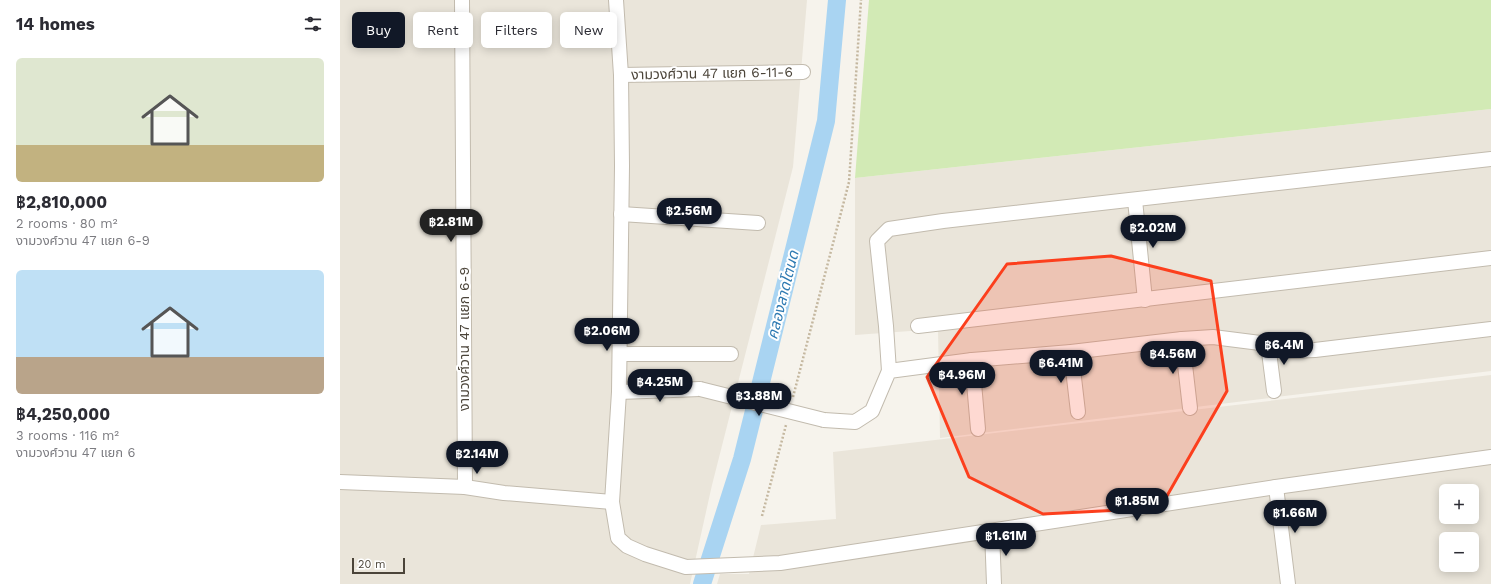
<!DOCTYPE html>
<meta charset="utf-8">
<style>
:root{--surface:#fff;--page:#f7f7f7;--text:#2b2b33;--muted:#7c7c81;--accent:#111827}
body{margin:0;font-family:"Work Sans","Noto Sans Thai",sans-serif;background:var(--page);color:var(--text);height:100vh;display:flex;flex-direction:column;font-size:15px;white-space:nowrap}
*{box-sizing:border-box;margin:0}
p{font-size:13px;color:var(--muted)}
.icon{flex:none;width:22px;height:22px;fill:none;stroke:currentColor;stroke-width:2;stroke-linecap:round;stroke-linejoin:round}
.map{position:relative;flex:1;overflow:hidden}
.details{display:flex;flex-direction:column;background:var(--surface);width:340px}
.details>*{flex:none}
.banner{position:absolute;left:12px;top:12px;width:380px;height:36px;display:flex;gap:8px}
.fabs{position:absolute;left:1099px;top:484px;display:grid;gap:8px}
.fabs a{display:grid;place-items:center;width:40px;height:40px;border-radius:6px;background:var(--surface);box-shadow:0 2px 10px #0003;font-size:20px}
.scale{position:absolute;left:12px;bottom:10px;width:53px;box-sizing:border-box;padding-left:4px;border:2px solid #4b4439;border-top:0;font-size:11px;line-height:14px;white-space:nowrap;color:#4b4439;-webkit-text-stroke:3px #fff;paint-order:stroke}
.price{position:absolute;translate:-50% -34px;padding:0 9px;border-radius:14px;background:var(--accent);color:#fff;font-size:13px;line-height:26px;filter:drop-shadow(0 1px 2px #0008)}
.price::after{content:'';position:absolute;left:50%;top:24px;width:12px;height:9px;margin-left:-6px;background:inherit;clip-path:polygon(0 0,100% 0,50% 100%)}
.price.active{background:#222;color:#fff}
ul{padding:0;list-style:none}
li{display:grid;align-content:center;gap:8px;height:212px;padding:0 16px}
li span{display:grid;place-items:center;height:124px;border-radius:6px;color:#555}
li>.icon{margin-inline-start:auto}
span .icon{width:72px;height:72px;fill:#fffc;stroke-width:1}
li b{font-size:17px}
h2{display:flex;justify-content:space-between;align-items:center;height:48px;padding:0 16px;font-size:17px}
.tag{padding:0 14px;border-radius:6px;background:var(--surface);box-shadow:0 2px 10px #0003;font-size:14px;line-height:36px}
.tag.active{background:var(--accent);color:#fff}
main{display:flex;flex:1;min-height:0}
.map>svg:first-child{display:block}
.residential{fill:#eae5da;fill-rule:evenodd}
.green{fill:#d2eab5}
.lines{fill:none;stroke-linecap:round;stroke-linejoin:round}
.canal{stroke:#a9d4f2;stroke-width:18}
.street-casing{stroke:#c2bbae;stroke-width:16}
.path{stroke:#c4b79f;stroke-width:2.5;stroke-dasharray:2 2;stroke-linecap:butt}
.street{stroke:#fff;stroke-width:14}
.street-bridge-casing{stroke:#c2bbae;stroke-width:16;stroke-linecap:butt}
.street-bridge{stroke:#fff;stroke-width:14}
.marked{fill:#fc3f1d;fill-opacity:0.2;stroke:#fc3f1d;stroke-width:3;stroke-linejoin:round}
.labels{text-anchor:middle;dominant-baseline:central;stroke-width:4;stroke-linejoin:round;paint-order:stroke}
.street-label{font-size:14px;fill:#4b4439;stroke:#fff}
.water-label{font-size:15px;font-style:italic;fill:#2e7ab2;stroke:#fff}
</style>
<main>
<section class="details">
<h2>14 homes<svg class="icon" aria-label="filters" viewBox="0 0 24 24"><path d="M4 7h16M4 17h16"/><circle cx="9" cy="7" r="2"/><circle cx="15" cy="17" r="2"/></svg></h2>
<ul>
<li><span style="background:linear-gradient(#dfe7d0 70%,#c2b280 0)"><svg class="icon" aria-label="home" viewBox="0 0 24 24"><path d="M3 11l9-7 9 7M6 9v11h12V9"/></svg></span><div><b>฿2,810,000</b><p>2 rooms · 80 m²</p><p>งามวงศ์วาน 47 แยก 6-9</p></div></li>
<li><span style="background:linear-gradient(#bfe0f5 70%,#b9a48a 0)"><svg class="icon" aria-label="home" viewBox="0 0 24 24"><path d="M3 11l9-7 9 7M6 9v11h12V9"/></svg></span><div><b>฿4,250,000</b><p>3 rooms · 116 m²</p><p>งามวงศ์วาน 47 แยก 6</p></div></li>
</ul>
</section>
<div class="map">
<svg width="1151" height="584" viewBox="0 0 1151 584">
<rect width="100%" height="100%" fill="#f6f3ec"/>
<!-- residential -->
<g class="residential">
<polygon points="0,0 467,0 453,167 372,485 350,584 0,584"/>
<polygon points="1151,109 1151,371 600,438 598,329 515,335 515,178"/>
<path d="M1151 375V584H377L380 574H409L421 525 496 519 493 452ZM1106 491H1132V517H1106ZM1106 539H1132V565H1106Z"/>
</g>
<!-- green -->
<polygon class="green" points="529,0 1151,0 1151,109 515,178"/>
<g class="lines">
<!-- canal -->
<polyline class="canal" points="362,584 402,459 486,121 497,0"/>
<defs>
<g id="street">
<polyline points="122,0 125,487"/>
<polyline points="276,0 281,75 282,166 279,392 272,502 278,538 287,546 305,554 346,567 440,563 936,487 1151,457"/>
<polyline points="281,75 463,72"/>
<polyline points="795,200 805,300"/>
<polyline points="281,214 418,223"/>
<polyline points="578,326 1151,258"/>
<polyline points="842,339 850,408"/>
<polyline points="928,344 934,391"/>
<polyline points="731,352 738,412"/>
<polyline points="280,354 391,354"/>
<polyline points="632,360 638,429"/>
<polyline points="549,371 546,326 537,241 549,229 603,221 1151,159"/>
<polyline points="279,392 360,389"/>
<polyline points="484,420 515,422 532,411 549,371 632,360 731,352 842,339 873,337 928,344 949,351 975,350 1151,329"/>
<polyline points="0,482 125,487 164,493 272,502"/>
<polyline points="936,487 948,584"/>
<polyline points="652,531 654,584"/>
</g>
</defs>
<!-- street casing -->
<use href="#street" class="street-casing"/>
<!-- path -->
<g class="path">
<polyline points="453,397 509,182 521,0"/>
<polyline points="422,516 446,425"/>
</g>
<!-- street -->
<use href="#street" class="street"/>
<defs>
<polyline id="street-bridge" points="360,389 484,420"/>
</defs>
<!-- street-bridge casing -->
<use href="#street-bridge" class="street-bridge-casing"/>
<!-- street-bridge -->
<use href="#street-bridge" class="street-bridge"/>
</g>
<!-- marked area -->
<path class="marked" d="M771 256 871 281 887 391 820 508 703 514 629 477 587 377 667 264Z"/>
<g class="labels">
<!-- street labels -->
<g class="street-label">
<text transform="translate(372 73) rotate(-1)">งามวงศ์วาน 47 แยก 6-11-6</text>
<text transform="translate(124 339) rotate(-90)">งามวงศ์วาน 47 แยก 6-9</text>
</g>
<!-- water labels -->
<g class="water-label">
<text transform="translate(443 295) rotate(-76)">คลองลาดโตนด</text>
</g>
</g>
</svg>
<div class="fabs">
<a>+</a>
<a>−</a>
</div>
<div class="scale">20 m</div>
<b class="price" style="left:349px;top:232px">฿2.56M</b>
<b class="price active" style="left:111px;top:243px">฿2.81M</b>
<b class="price" style="left:813px;top:249px">฿2.02M</b>
<b class="price" style="left:267px;top:352px">฿2.06M</b>
<b class="price" style="left:944px;top:366px">฿6.4M</b>
<b class="price" style="left:833px;top:375px">฿4.56M</b>
<b class="price" style="left:721px;top:384px">฿6.41M</b>
<b class="price" style="left:622px;top:396px">฿4.96M</b>
<b class="price" style="left:320px;top:403px">฿4.25M</b>
<b class="price" style="left:419px;top:417px">฿3.88M</b>
<b class="price" style="left:137px;top:475px">฿2.14M</b>
<b class="price" style="left:797px;top:522px">฿1.85M</b>
<b class="price" style="left:955px;top:534px">฿1.66M</b>
<b class="price" style="left:666px;top:557px">฿1.61M</b>
<div class="banner">
<a class="tag active">Buy</a>
<a class="tag">Rent</a>
<a class="tag">Filters</a>
<a class="tag">New</a>
</div>
</div>
</main>
